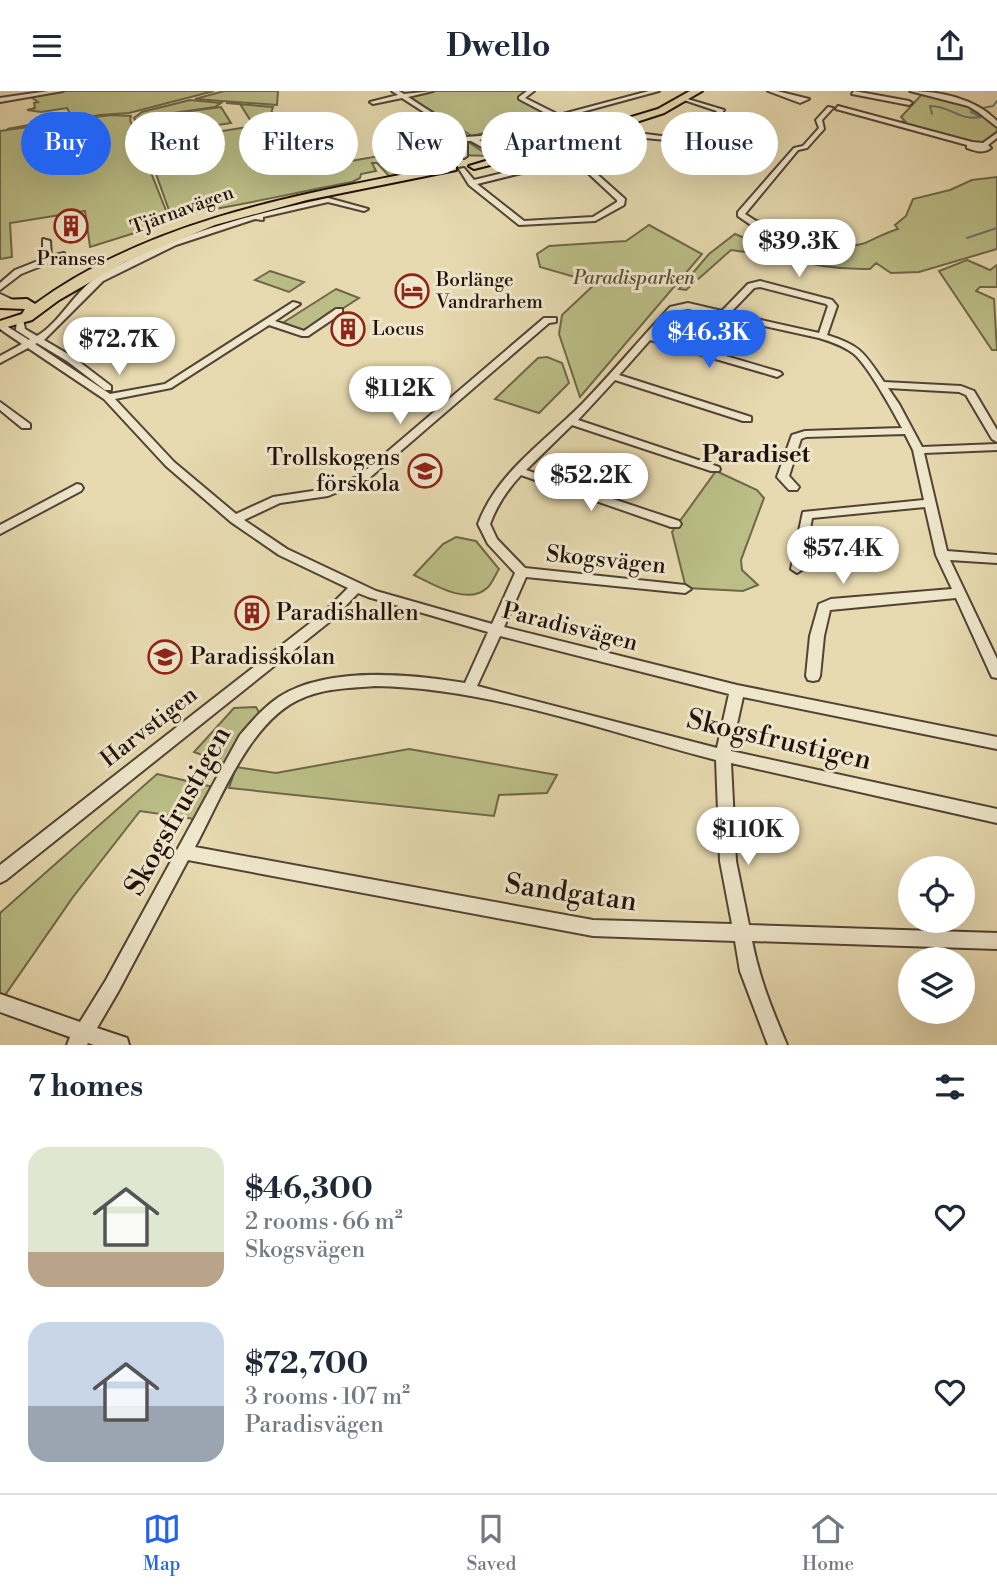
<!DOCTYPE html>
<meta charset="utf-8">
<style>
:root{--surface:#fff;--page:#f2f2f3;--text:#1f2937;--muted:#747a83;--line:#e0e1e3;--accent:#2563eb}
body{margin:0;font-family:"Libre Bodoni",serif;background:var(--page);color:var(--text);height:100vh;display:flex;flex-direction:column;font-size:26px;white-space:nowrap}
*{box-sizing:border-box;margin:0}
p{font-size:23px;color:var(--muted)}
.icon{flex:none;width:38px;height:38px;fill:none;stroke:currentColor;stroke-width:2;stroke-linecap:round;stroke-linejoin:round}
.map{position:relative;height:954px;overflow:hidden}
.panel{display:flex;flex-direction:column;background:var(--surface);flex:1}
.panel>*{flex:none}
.hud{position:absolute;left:21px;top:21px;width:956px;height:63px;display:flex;gap:14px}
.buttons{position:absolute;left:898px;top:765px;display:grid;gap:14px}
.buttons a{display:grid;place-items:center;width:77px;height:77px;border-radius:50%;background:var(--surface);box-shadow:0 7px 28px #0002;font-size:35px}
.price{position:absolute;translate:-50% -60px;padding:0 16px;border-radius:24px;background:#fff;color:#222;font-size:23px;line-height:46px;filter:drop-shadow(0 2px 4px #0008)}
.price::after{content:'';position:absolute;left:50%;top:42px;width:21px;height:16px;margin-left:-10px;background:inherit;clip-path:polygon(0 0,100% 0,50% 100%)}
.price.selected{background:var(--accent);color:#fff}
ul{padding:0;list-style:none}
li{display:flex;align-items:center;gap:21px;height:175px;padding:0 28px}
li span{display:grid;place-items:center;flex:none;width:196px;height:140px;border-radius:21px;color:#555}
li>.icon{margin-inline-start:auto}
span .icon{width:84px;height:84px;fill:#fffc;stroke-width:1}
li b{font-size:30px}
h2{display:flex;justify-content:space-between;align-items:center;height:84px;padding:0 28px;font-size:30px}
.pill{padding:0 24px;border-radius:32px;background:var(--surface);box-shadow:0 7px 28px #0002;font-size:24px;line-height:63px}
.pill.selected{background:var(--accent);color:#fff}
header{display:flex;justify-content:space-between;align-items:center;height:91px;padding:0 28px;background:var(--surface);font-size:32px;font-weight:800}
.tab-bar{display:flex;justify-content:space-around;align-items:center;height:98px;border-top:2px solid var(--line);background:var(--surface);font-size:19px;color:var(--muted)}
.tab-bar a{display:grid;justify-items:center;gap:4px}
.tab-bar .selected{color:var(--accent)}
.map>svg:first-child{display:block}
.green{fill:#bbbe87;stroke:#6e6849;stroke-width:2}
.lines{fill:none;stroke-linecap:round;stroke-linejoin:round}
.stream{stroke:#68766d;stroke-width:2}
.minor-casing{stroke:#534334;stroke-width:4}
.highway-casing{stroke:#22110b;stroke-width:4}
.minor{fill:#efe7cc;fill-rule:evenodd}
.highway{fill:#e7dab0;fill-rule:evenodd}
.labels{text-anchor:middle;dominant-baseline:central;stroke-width:6;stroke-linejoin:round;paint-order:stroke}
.far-street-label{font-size:19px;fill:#22110b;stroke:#efe7cc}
.far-poi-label{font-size:19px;fill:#22110b;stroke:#efe7cc;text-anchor:start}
.far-park-label{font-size:19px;font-style:italic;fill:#584e36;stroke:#efe7cc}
.poi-label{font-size:23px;fill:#22110b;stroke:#efe7cc;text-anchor:start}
.street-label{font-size:23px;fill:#22110b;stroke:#efe7cc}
.neighbourhood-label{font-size:24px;font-weight:bold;fill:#22110b;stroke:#efe7cc}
.near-street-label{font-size:28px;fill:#22110b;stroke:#efe7cc}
</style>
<header><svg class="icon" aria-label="menu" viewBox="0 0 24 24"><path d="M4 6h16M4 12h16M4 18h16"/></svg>Dwello<svg class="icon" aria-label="share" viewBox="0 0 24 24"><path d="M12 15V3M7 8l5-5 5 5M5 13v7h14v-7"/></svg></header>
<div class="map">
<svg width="997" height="954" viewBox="0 0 997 954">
<rect width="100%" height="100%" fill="#e7dab0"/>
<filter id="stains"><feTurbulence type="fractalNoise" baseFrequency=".00286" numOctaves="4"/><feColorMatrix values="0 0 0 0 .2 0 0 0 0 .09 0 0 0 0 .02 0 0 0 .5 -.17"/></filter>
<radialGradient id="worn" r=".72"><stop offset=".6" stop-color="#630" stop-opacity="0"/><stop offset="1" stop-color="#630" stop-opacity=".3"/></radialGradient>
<!-- green -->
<g class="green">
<polygon points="65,0 214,0 129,22 100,24 7,38 72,26 67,17 41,21 27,19 35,17 34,12 38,11 31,6"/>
<polygon points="224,0 278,0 277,14 195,8"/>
<polygon points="432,0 528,0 521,7 554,25 472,45 407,5"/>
<polygon points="923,2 970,14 997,34 997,41 984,54 894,32 905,30 901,26"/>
<polygon points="190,9 221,12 215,16 145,26 221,16 231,32 144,45 134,27 142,21"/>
<path d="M226 12 273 16 267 37 281 39 279 42 281 50 272 55 280 58 269 79 288 81 379 65 385 68 467 50 489 65 457 64 405 83 389 85 377 72H372L376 80 361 83 360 87 352 91C292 102 231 117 171 125L145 52 254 35 240 13Z"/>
<polygon points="110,24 131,25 130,29 169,127 141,140 90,156 85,120 10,132 12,166 0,168 0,40"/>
<path d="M997 86V158L919 181 891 182 876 172 870 178C840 179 810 174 781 166 766 161 747 162 731 159L686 199 679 198 709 163 735 143 754 151 831 160C842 153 855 156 865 152 876 147 885 142 898 138L895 134 906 125 913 108 950 99 972 89Z"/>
<polygon points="649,134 702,163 580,306 559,243 562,224 596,192 540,176 537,163 549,155 626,150"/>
<polygon points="967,169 990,179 997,174 997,196 980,196 976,200 994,208 997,259 992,259 939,180"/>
<polygon points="270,180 304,191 289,201 255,189"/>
<polygon points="336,198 359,207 305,242 281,233"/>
<polygon points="547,266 562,272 569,292 539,322 495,308 538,267"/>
<polygon points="716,380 757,399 764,407 741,469 742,479 758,494 743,500 686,497 672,441"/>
<path d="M456 446 476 450 499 478C495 484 492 493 487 497 468 515 432 493 414 484L443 453Z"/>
<polygon points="256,616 261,625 241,645 224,672 194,661 234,617"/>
<polygon points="409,658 557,684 547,702 499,704 494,725 229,697 236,676 276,682"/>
<polygon points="157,683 213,696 194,728 140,720 73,806 3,907 0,906 0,822"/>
</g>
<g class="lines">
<!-- stream -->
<g class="stream">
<polyline points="983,17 993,15 997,10"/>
<path d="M932 23 930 15C951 15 959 30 981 26L971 21 973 18"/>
<polyline points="967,147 997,137"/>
</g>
<defs>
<g id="minor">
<polygon points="48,0 63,0 0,11 0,7"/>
<polygon points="392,0 399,0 404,3 433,0 408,6 462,41 466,46 480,45 553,26 519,8 519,6 527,0 534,0 525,7 559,24 649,0 659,0 479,49 495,59 495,61 491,61 471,50 467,50 467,65 464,67 461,65 461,48 458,43 402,7 373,13 370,11 398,4"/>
<polygon points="768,0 777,0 809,8 800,12"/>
<polygon points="854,0 909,10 912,12 909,14 852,3"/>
<path d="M910 0C940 0 976 8 997 30V36L978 21 968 15Z"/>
<path d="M684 7 724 19 698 52 645 47 580 68 625 108 624 114 595 130 519 134 469 94 459 78 464 77 474 89 573 65 645 43 694 49 717 20 684 9ZM574 69 617 109V111L593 126 524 130 477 93Z"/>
<path d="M838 15 972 51 983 52 997 42V47L988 54 991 57C983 63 976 60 967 57V54L836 18Z"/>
<polygon points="828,16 833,17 822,29 824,38 807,57 798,59 745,123 756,130 842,148 842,152 751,134 738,125 738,121 794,57 803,55 819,37 816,29"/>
<path d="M328 107 368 118 364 120 328 111 263 126V129L255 128 176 154 103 190 44 249 73 266 111 295V299H105L67 270 37 252 35 253 110 303 165 293 293 211 300 213 275 230 304 240 336 218H342V222L308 245H302L269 234 171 297 115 308 174 371 236 423 273 406 326 398 359 385 544 227H556V231L549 232 367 389 328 405 280 412 244 429 287 458 376 500 492 533 515 482 488 453 478 433C497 381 546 350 583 312 613 281 640 248 670 216L688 212 722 220 748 193 760 190 832 209 837 215 827 244C862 255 864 262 884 291L961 295 974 300 997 339V351L992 348 966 304 959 301 888 297 899 313 922 356 997 353V359L924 362 947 460 997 464V472L950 469 997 568V587L992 586 990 582 956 507 830 519 824 545 820 585 818 589 813 590 808 589 806 585 810 545 819 513 831 508 952 498 936 464 925 416 812 427 803 478 797 482 791 478 803 421 924 409 913 359 905 343 806 346 801 348 789 385 799 396 797 399H789L777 386 792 344 805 340 902 337C893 320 868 275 854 263 844 255 832 251 819 247L688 218 676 220 654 244 780 281 782 283 777 286 774 285 650 249 619 284 751 326V330H743L615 289 578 329 719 376 720 378 719 380H711L572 334 526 379 679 430 681 433 679 436H671L521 384C507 399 497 414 490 433L497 448 525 477 685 494 691 498 685 502 526 486 504 536 737 594 997 646V658L743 606 731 660 997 718V732L731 672 736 770 749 834 997 842V858L752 850C760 890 772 918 787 954H768L740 880 735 850 593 845 188 769 118 901 97 937 127 947 129 954H94L88 952 87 954H67L70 946 0 921V903L80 931 106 889 240 644C252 630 264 616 279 606 327 575 411 583 465 592L488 541 368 506 358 502 333 528 6 789 0 792V774L323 522 348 497 279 464 231 431 166 375 104 308 28 257 0 272V265L22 253 0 238V231L29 249 30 248 16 239 17 228H23L25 238 37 245C60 232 75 199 99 185 170 144 249 124 328 107ZM760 196 826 213 828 215 819 242 730 222 754 197ZM500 545 729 603 717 657 477 595ZM375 595C491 597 604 640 716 669L720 770 732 833 593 829 195 756C221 708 251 626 305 606 327 597 352 597 375 595Z"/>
<polygon points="43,148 50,150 51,165 64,162 64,166 21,183 0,199 0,192 15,179 43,168"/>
<polygon points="0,203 13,209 14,211 10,214 0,209"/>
<polygon points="0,311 30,333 30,337 22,337 0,319"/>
<polygon points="77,393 81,394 83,397 81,400 0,443 0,434"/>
</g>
<g id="highway">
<polygon points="690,0 702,0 664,22 547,60 474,78 469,75 658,18"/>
<path d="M452 74 456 75V79L307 109 215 134 125 171 59 209 32 229 0 238V230L22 223 25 218 0 217V209L27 208 35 213C156 125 309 102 452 74Z"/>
</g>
</defs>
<!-- minor casing -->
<use href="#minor" class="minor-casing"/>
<!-- highway casing -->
<use href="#highway" class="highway-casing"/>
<!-- minor -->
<use href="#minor" class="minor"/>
<!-- highway -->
<use href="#highway" class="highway"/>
</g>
<!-- icons -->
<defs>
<symbol id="building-ring" viewBox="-11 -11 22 22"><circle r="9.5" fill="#efe7cc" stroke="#8f2418" stroke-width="1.5"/><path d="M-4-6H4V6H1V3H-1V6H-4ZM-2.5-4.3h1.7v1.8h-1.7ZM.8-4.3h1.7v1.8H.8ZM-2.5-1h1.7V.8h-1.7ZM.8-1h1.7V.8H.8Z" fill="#8f2418"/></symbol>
<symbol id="hotel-ring" viewBox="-11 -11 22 22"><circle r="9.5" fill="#efe7cc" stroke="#8f2418" stroke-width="1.5"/><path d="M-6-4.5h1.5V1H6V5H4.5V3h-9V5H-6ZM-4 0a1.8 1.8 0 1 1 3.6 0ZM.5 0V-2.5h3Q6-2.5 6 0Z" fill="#8f2418"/></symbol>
<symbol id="school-ring" viewBox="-11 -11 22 22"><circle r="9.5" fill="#efe7cc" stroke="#8f2418" stroke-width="1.5"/><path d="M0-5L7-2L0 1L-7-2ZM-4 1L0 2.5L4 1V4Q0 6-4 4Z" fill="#8f2418"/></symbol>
</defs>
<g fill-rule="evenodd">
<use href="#building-ring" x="52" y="116" width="38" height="38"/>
<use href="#hotel-ring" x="393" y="181" width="38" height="38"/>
<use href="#building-ring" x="329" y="219" width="38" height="38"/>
<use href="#school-ring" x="406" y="361" width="38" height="38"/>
<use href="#building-ring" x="233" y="503" width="38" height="38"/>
<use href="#school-ring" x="146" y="547" width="38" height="38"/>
</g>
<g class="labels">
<!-- far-street labels -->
<g class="far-street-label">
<text transform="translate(182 119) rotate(-20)">Tjärnavägen</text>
</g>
<!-- far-poi labels -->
<g class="far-poi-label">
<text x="71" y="168" text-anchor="middle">Pranses</text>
<text x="436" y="189">Borlänge<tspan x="436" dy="22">Vandrarhem</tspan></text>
<text x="372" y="238">Locus</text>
</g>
<!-- far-park labels -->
<g class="far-park-label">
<text x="634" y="187">Paradisparken</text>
</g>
<!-- poi labels -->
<g class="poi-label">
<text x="400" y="367" text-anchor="end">Trollskogens<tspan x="400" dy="26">förskola</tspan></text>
<text x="276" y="522">Paradishallen</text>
<text x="190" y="566">Paradisskolan</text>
</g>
<!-- street labels -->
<g class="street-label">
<text transform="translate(606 469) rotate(6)">Skogsvägen</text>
<text transform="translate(570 536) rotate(14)">Paradisvägen</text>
<text transform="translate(149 636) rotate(-38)">Harvstigen</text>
</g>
<!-- neighbourhood labels -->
<g class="neighbourhood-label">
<text x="756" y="364">Paradiset</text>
</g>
<!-- near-street labels -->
<g class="near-street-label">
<text transform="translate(779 649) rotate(13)">Skogsfrustigen</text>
<text transform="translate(178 720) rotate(-61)">Skogsfrustigen</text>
<text transform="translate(571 802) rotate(8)">Sandgatan</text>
</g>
</g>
<rect width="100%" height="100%" filter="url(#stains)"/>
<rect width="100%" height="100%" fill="url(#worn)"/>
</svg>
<div class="buttons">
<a><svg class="icon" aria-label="locate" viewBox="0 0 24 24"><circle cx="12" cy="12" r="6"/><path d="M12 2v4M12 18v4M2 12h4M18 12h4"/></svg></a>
<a><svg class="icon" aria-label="layers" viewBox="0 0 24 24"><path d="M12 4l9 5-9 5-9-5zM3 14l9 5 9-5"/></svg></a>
</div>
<b class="price" style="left:799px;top:188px">$39.3K</b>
<b class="price selected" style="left:709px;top:279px">$46.3K</b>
<b class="price" style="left:119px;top:286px">$72.7K</b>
<b class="price" style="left:400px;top:335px">$112K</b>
<b class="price" style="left:591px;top:422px">$52.2K</b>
<b class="price" style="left:843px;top:495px">$57.4K</b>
<b class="price" style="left:748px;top:776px">$110K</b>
<div class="hud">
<a class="pill selected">Buy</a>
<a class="pill">Rent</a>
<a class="pill">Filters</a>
<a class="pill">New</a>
<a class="pill">Apartment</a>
<a class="pill">House</a>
</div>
</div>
<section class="panel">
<h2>7 homes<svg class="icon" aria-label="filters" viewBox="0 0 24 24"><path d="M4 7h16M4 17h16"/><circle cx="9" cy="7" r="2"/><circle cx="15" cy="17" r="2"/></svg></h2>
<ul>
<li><span style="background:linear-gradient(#dfe7d0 75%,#b9a48a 0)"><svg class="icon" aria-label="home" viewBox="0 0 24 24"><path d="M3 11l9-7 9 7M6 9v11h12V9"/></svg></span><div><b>$46,300</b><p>2 rooms · 66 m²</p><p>Skogsvägen</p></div><svg class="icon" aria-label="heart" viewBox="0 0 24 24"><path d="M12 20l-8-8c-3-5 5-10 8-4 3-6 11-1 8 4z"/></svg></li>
<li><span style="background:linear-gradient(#c9d6e8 60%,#9aa5b1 0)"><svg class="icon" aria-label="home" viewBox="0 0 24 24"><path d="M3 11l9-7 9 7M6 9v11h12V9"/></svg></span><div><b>$72,700</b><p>3 rooms · 107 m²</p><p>Paradisvägen</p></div><svg class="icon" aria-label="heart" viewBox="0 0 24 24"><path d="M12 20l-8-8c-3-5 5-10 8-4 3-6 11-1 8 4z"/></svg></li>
</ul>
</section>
<nav class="tab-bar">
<a class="selected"><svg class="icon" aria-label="map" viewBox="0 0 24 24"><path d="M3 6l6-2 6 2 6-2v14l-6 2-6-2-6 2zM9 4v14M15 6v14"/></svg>Map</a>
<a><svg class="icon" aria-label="saved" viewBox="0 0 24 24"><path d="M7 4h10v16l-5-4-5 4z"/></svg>Saved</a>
<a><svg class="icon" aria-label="home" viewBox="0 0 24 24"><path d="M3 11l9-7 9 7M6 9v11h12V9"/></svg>Home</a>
</nav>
